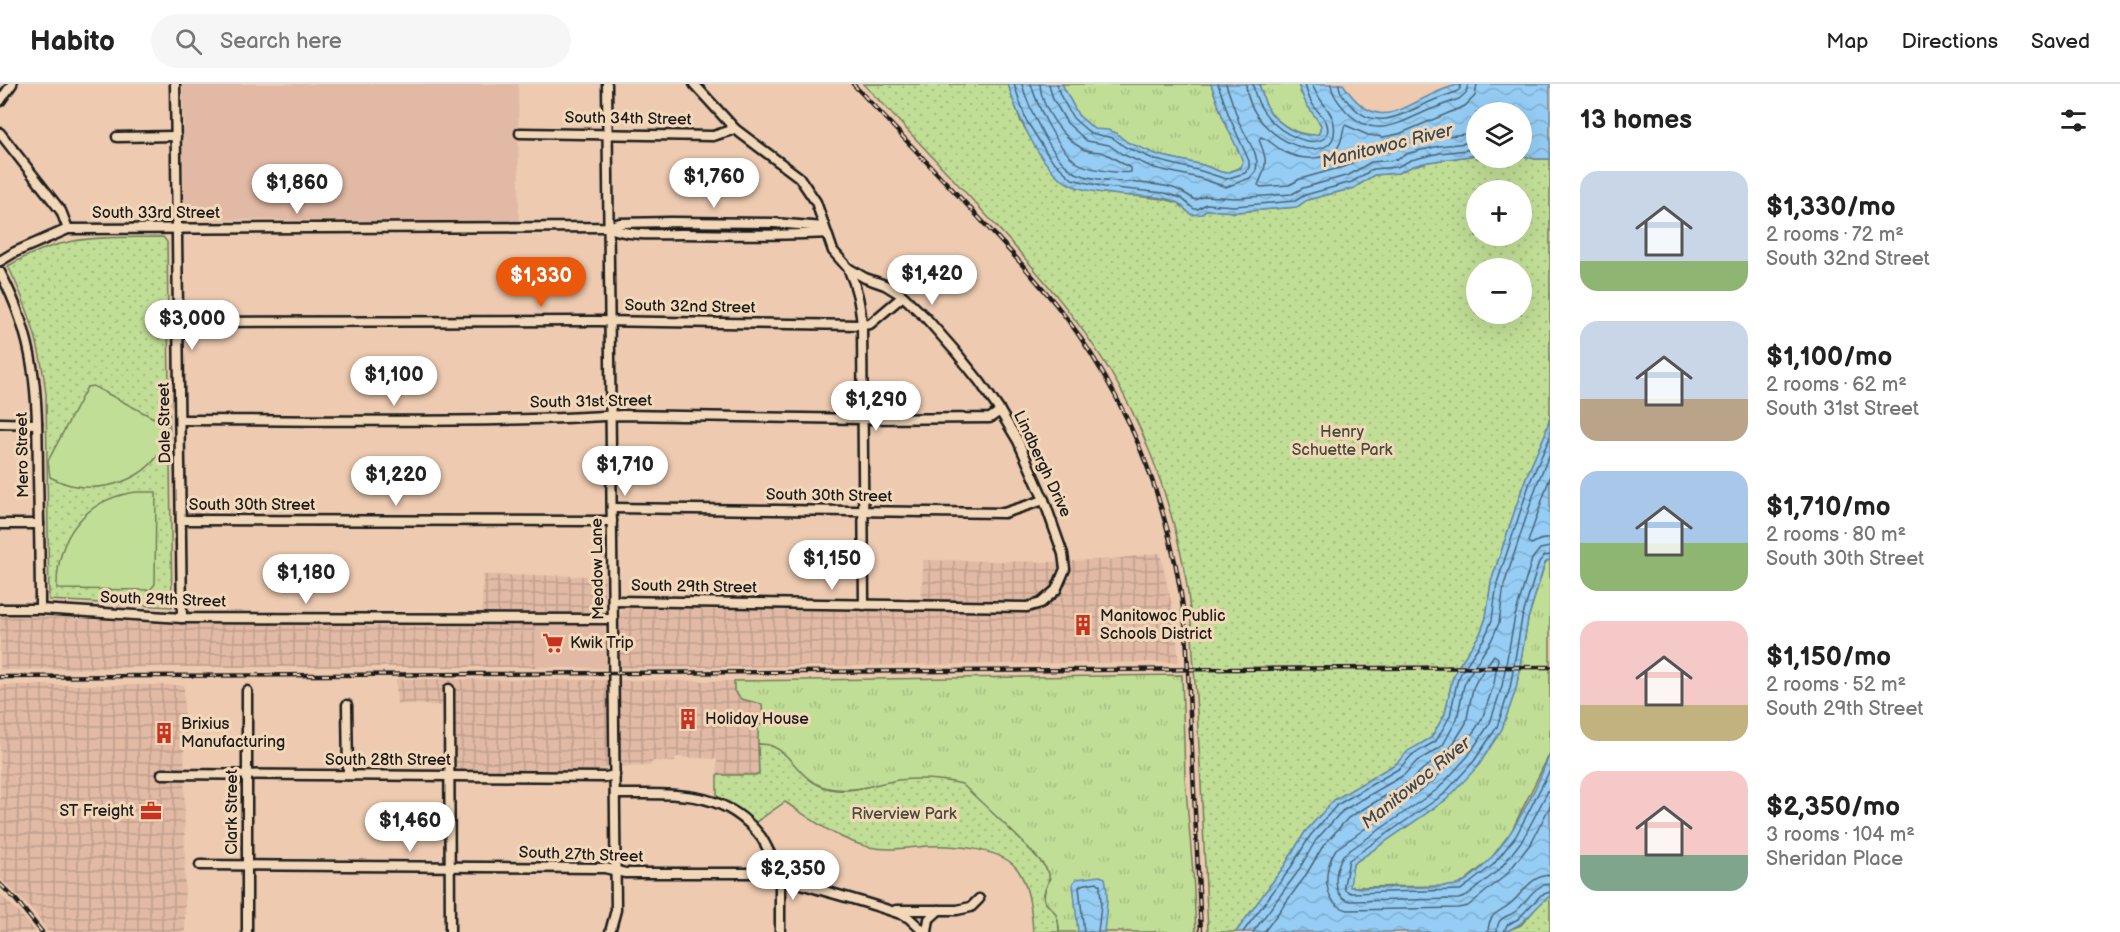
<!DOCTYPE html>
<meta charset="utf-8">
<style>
:root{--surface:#fff;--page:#f6f6f6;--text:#222;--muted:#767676;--line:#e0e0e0;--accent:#ea580c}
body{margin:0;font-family:"Balsamiq Sans",sans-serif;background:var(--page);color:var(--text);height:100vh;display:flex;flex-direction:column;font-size:22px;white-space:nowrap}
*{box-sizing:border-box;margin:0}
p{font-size:20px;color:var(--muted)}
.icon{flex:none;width:33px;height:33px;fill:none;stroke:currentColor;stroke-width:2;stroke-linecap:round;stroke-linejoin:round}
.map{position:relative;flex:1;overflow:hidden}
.panel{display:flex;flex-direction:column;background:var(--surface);width:570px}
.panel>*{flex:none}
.controls{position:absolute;left:1466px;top:18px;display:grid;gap:12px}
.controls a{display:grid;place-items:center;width:66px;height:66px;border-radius:50%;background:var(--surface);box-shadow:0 6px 24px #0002;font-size:30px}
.price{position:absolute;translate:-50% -51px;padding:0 14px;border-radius:21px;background:#fff;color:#222;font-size:20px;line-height:39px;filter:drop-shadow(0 2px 3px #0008)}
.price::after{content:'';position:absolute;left:50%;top:36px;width:18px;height:14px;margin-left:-9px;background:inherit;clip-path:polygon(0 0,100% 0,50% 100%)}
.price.current{background:var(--accent);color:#fff}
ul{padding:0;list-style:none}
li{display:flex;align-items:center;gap:18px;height:150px;padding:0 30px}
li span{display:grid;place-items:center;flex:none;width:168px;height:120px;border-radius:18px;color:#555}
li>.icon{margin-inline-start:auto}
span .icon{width:72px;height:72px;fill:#fffc;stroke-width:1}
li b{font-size:26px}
h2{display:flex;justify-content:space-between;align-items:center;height:72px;padding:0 30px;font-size:26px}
header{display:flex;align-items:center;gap:36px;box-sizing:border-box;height:84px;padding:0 30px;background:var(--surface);border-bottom:2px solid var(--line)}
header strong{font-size:28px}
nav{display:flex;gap:33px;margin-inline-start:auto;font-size:21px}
.search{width:420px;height:54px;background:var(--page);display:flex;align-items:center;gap:15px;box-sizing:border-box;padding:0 21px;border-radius:33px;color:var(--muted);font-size:22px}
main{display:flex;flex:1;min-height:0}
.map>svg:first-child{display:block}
.built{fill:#e1b9a4}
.industrial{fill:url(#industrial-grid)}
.grass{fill:url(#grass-tufts);stroke:#6e7d59;stroke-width:1.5}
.park{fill:url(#park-dots);stroke:#6e7d59;stroke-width:1.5;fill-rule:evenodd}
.pitch{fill:#c1de96;stroke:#6e7d59;stroke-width:1.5}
.water{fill:url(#water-waves);stroke:#65869e;stroke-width:1.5}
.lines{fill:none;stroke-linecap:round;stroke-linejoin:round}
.shore{stroke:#4c6372;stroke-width:1.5}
.street-casing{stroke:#1c1c1c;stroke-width:13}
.street{stroke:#f2d8b9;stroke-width:8}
.rail-casing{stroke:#1c1c1c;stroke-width:4.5}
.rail{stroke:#f2d8b9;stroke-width:2;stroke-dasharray:7;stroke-linecap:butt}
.labels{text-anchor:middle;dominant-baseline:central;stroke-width:6;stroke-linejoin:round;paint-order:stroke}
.street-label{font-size:16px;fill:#1c1c1c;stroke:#f2d8b9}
.park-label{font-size:16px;fill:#454c3a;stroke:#f2d8b9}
.poi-label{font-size:16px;fill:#1c1c1c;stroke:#f2d8b9;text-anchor:start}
.water-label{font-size:18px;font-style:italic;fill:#3a4852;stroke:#f2d8b9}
</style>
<header>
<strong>Habito</strong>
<div class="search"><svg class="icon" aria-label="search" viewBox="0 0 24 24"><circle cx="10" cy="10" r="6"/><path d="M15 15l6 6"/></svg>Search here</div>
<nav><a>Map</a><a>Directions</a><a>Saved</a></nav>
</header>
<main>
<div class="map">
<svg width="1550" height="848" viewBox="0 0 1550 848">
<defs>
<pattern id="industrial-grid" width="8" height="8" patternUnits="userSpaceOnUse" patternTransform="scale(1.5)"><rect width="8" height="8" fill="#e1b9a4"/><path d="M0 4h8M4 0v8" fill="none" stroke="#c09e8d"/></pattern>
<pattern id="grass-tufts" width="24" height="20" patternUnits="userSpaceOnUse" patternTransform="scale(1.5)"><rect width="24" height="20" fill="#c1de96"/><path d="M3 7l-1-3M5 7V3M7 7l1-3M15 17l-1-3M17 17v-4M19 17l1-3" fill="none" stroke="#a5be81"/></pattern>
<pattern id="park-dots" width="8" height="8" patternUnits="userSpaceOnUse" patternTransform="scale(1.5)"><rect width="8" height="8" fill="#c1de96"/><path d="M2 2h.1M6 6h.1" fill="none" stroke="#a5be81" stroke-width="1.8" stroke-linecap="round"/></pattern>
<pattern id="water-waves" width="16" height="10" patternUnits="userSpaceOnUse" patternTransform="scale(1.5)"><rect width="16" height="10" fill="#95cdf4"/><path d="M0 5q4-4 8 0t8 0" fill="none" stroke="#80afd1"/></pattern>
</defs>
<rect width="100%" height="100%" fill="#edcab0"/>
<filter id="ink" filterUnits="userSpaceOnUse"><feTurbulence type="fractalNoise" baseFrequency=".0167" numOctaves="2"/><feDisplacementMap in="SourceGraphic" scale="12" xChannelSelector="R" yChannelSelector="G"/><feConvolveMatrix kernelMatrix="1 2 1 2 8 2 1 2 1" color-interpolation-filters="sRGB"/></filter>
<g filter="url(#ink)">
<!-- built -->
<g class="built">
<polygon points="183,0 518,0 519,138 184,135"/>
<polygon points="535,541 603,542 605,547 606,584 535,583"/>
</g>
<!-- industrial -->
<g class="industrial">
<polygon points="1160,469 1174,531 1179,578 620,584 620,531 623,525 627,524 921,528 923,476 1054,478 1113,475"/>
<polygon points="483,491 605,492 605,527 600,530 536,529 535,583 162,583 0,586 0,532 46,533 190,541 482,542"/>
<polygon points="396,595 734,597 734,607 763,620 772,632 772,640 758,641 759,691 717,691 717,675 676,673 675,678 653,677 650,682 606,683 602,686 456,686 454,622 397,620"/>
<polygon points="0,601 184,601 185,848 48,848 35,829 0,794"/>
<polygon points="0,810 24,834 36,848 0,848"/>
</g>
<!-- grass -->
<g class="grass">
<polygon points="1062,0 1211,0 1223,34 1242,74 1243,82 1227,89 1221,88 1203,81 1158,71 1094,45 1078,31"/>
<path d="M1259 0H1298C1303 17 1312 27 1321 41L1319 50C1300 54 1280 41 1269 27 1264 20 1262 9 1259 0Z"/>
<polygon points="1550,475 1550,669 1511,748 1489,777 1458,802 1349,803 1353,780 1447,715 1502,645 1516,605 1528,535 1545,479"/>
<path d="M1182 591 1185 694 1193 789 1196 848H1059C1059 817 1033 829 1050 794L897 697C868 703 832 714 806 694 787 680 785 662 758 660V641L772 640V632H763L762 620 741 615 734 607V597Z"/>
</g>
<!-- park -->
<g class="park">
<path d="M863 0H1008L1021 38 1045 77 1061 95 1103 109 1164 115 1178 119 1187 127 1212 126 1236 128 1297 123 1307 116 1354 104 1374 91 1398 89 1413 82 1428 78 1476 71V74H1521V71L1535 75H1550V332L1546 348 1525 396 1491 498 1486 534 1480 550 1457 584 1452 596 1445 630 1431 654 1409 667 1397 679 1334 716 1305 748 1285 781 1236 848H1208C1204 765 1201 682 1195 599 1192 556 1191 512 1181 470 1170 421 1153 370 1131 325 1095 253 1042 192 988 133 947 88 906 44 863 0ZM1476 106H1521V152H1476ZM1476 184H1521V230H1476Z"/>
<path d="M163 153 167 158 172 523 49 516 46 310C41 263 29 224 8 182 65 149 100 154 163 153Z"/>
<path d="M758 660C762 660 768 660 772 662 795 672 799 698 830 705 852 710 876 699 898 696 919 694 941 695 962 700 976 714 1046 776 1049 790 1051 799 1041 807 1044 816 1046 823 1050 821 1053 826 1058 832 1059 841 1059 848H1033C1032 829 1029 802 1018 786 1003 764 953 761 928 762 908 764 889 767 869 763 838 756 811 735 785 718L756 738C743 730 730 720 717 712V691H759Z"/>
<polygon points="1550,812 1550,848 1504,848 1521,841 1539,821"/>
</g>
<!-- pitch -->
<g class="pitch">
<path d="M93 302 167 341C167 386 116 409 76 402 67 401 58 397 50 393L48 377 87 303Z"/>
<path d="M136 408H156L155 500 150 506 57 505C56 454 84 415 136 408Z"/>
</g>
<!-- water -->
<g class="water">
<path d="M1008 0H1062L1078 31 1094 45 1108 46 1116 49 1127 58 1158 71 1203 81 1221 88 1227 89 1241 84 1243 77 1223 34 1211 0H1259C1262 8 1264 20 1269 27 1280 41 1300 55 1319 50L1321 41 1306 20 1298 0H1343C1383 62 1412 8 1463 0 1471 0 1481 0 1490 0 1510 0 1530 0 1550 0V75H1535L1521 71V28H1476V71L1428 78 1413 82 1398 89 1374 91 1354 104 1307 116 1297 123 1236 128 1206 126 1202 130 1192 131C1187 128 1183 122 1178 119 1161 110 1137 113 1119 111 1103 109 1083 107 1069 100 1041 86 1016 29 1008 0Z"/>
<path d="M1550 332V475L1545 479 1528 535 1516 605 1502 645 1479 681 1447 715 1353 780 1350 803C1362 804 1453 804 1460 800 1501 778 1534 712 1550 669V812C1530 826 1530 838 1504 848H1236L1285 781 1305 748 1334 716 1397 679 1408 667 1431 654 1445 630 1452 596 1457 584 1480 550 1486 534 1491 498 1525 396 1546 348Z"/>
<path d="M1100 792 1105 794C1109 811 1106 830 1104 848H1078L1073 799 1076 795Z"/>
</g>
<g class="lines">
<!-- shore -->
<g class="shore">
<polyline points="1014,0 1026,36 1050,74 1072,95 1104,103 1165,109 1181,114 1194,125 1198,125 1206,120 1235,122 1295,117 1305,111 1352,98 1373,85 1397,83 1411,76 1440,69 1476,65"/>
<path d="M1022 0C1028 23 1053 78 1076 89 1095 97 1119 97 1139 99 1162 101 1176 101 1195 116L1205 112 1235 114 1292 110 1303 104 1349 91 1371 78 1395 76 1409 69 1439 62 1476 58"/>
<path d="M1031 0C1038 24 1056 62 1076 78 1085 85 1120 90 1131 88V84C1122 80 1115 74 1106 70 1100 66 1091 69 1083 65 1063 54 1041 24 1040 0"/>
<polyline points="1049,0 1053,15 1067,39 1087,57 1109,61 1122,70 1154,84 1199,94 1226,103 1250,94 1256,87 1257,78 1255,69 1239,38 1226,0"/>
<polyline points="1057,0 1060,11 1073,34 1090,49 1113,54 1125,63 1156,76 1201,87 1226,95 1245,89 1249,84 1249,77 1229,32 1218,0"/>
<path d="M1246 0C1249 59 1342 90 1334 40 1333 27 1317 16 1312 0"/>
<path d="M1253 0C1259 53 1336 76 1327 40 1325 34 1320 30 1316 25 1310 18 1307 9 1305 0"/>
<path d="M1331 0C1332 11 1340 20 1347 28 1375 56 1399 39 1429 26 1439 22 1449 19 1459 15L1466 9 1468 0"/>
<path d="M1339 0C1339 9 1347 17 1353 23 1374 45 1398 33 1421 22 1432 16 1445 12 1456 8L1460 5V0"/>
<path d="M1476 49 1437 53 1406 60 1393 67 1369 69 1346 82 1300 95 1289 101 1261 103 1258 101C1267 82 1268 76 1259 56L1261 53C1269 55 1276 64 1285 68 1300 76 1327 78 1338 63 1343 56 1342 47 1345 41L1368 51 1383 53 1399 50 1465 22 1475 12 1477 0"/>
<polyline points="1550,393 1528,458 1531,460 1540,456 1550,454"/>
<path d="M1550 463 1540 465 1532 475 1515 532 1502 602 1490 639 1468 672 1438 705 1343 771C1335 785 1330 813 1351 817L1458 815 1465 813 1500 785 1523 755 1550 703"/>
<polyline points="1550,471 1544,472 1539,478 1522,534 1510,604 1497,643 1474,677 1443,711 1349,776 1344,801 1345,806 1351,809 1461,806 1493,781 1516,752 1550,686"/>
<polyline points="1084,848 1079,803 1081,801 1097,798 1100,801 1101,821 1098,848"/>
<polyline points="1243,848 1290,785 1310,752 1337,721 1400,684 1412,671 1436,657 1450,632 1457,598 1462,587 1485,553 1492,536 1497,499 1530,398 1550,353"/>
<polyline points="1253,848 1297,789 1316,756 1342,727 1404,691 1417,677 1438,665 1443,661 1457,635 1464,601 1469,591 1491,557 1499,539 1504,501 1537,400 1550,369"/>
<path d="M1264 848 1304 794 1323 762 1348 734 1409 698 1423 685 1448 668 1466 639 1473 604 1477 596 1494 571 1498 574 1494 600 1482 635 1461 667 1432 698 1336 765C1323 784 1321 819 1348 826L1458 824 1468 822 1506 791 1531 759 1550 722"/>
<path d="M1488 848C1489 827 1499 830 1511 819 1524 808 1530 792 1550 791"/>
<path d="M1497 848C1497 844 1497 842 1499 838 1503 832 1510 832 1516 827 1528 818 1532 801 1550 800"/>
<polyline points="1504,848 1507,841 1518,835 1541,811 1550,808"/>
</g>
<defs>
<g id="street">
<polyline points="175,0 182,534"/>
<polyline points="607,0 616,826 610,848"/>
<polyline points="0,17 12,0"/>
<polyline points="0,49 61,127 68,145"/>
<polyline points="520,49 713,52 735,45"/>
<polyline points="117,53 176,52"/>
<path d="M608 143C630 153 658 150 682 150 730 151 778 152 826 149"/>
<polyline points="0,177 15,168 68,145 608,143 620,139 671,138 774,139 824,143"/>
<path d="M848 184C857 203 860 220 862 241L864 521"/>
<path d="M0 188C38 260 37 313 38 392 39 436 40 481 40 525"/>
<polyline points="179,238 597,237 862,241 870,240 903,212"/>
<path d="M180 336C327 336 476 340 623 331L863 335 990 334 1000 327"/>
<polyline points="0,339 37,340"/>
<polyline points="612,424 1004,429 1044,416"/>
<polyline points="181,436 612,437"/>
<polyline points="0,440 39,440"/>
<polyline points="613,517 1027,523 1041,519 1056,506 1065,485 1063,470 1044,416 1018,357 1000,327 980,298 955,267 926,234 903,212 885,201 865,194 848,184 833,167 816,118 799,93 735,45 694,0"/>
<polyline points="0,525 40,525 182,534 613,535"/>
<polyline points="449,605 450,848"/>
<polyline points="247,607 247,848"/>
<polyline points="347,621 348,691"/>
<polyline points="162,690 606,693 615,691"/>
<path d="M615 710C671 711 723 703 761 753 770 766 775 787 789 795 801 801 815 804 828 808 853 815 878 822 903 831L909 834 924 848"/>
<polyline points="200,781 605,784 625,789 771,789 780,786 780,848"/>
<polyline points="896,826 957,826 971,823 979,815"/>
<polyline points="927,848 929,835 939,826"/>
</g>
</defs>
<!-- street casing -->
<use href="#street" class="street-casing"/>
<!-- street -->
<use href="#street" class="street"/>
<defs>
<g id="rail">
<path d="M853 0C892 41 930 82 969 123 1006 163 1044 202 1076 247 1139 338 1174 437 1186 547L1201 848"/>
<polyline points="0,593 1550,583"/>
<polyline points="0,800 16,816 42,848"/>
</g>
</defs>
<!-- rail casing -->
<use href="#rail" class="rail-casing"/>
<!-- rail -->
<use href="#rail" class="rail"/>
</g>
</g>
<!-- icons -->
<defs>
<symbol id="building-bare" viewBox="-9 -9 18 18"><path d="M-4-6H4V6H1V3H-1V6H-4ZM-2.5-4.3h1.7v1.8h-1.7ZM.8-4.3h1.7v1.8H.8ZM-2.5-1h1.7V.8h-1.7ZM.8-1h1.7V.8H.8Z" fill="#c8321e" stroke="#f2d8b9" stroke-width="2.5" paint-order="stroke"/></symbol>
<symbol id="supermarket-bare" viewBox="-9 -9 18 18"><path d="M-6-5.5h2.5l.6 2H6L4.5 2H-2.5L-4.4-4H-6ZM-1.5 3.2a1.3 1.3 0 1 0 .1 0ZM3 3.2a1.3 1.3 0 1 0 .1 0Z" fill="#c8321e" stroke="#f2d8b9" stroke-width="2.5" paint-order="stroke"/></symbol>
<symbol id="office-bare" viewBox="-9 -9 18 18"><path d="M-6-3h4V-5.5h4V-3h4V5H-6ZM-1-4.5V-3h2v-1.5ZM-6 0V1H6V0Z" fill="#c8321e" stroke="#f2d8b9" stroke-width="2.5" paint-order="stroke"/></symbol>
</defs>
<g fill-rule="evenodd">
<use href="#building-bare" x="1068" y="526" width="30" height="30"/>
<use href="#supermarket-bare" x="538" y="544" width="30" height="30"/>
<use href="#building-bare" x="673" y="620" width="30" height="30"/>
<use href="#building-bare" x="149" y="634" width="30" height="30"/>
<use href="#office-bare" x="136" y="712" width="30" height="30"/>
</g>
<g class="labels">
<!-- street labels -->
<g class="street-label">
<text transform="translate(628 35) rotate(1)">South 34th Street</text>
<text x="156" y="129">South 33rd Street</text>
<text transform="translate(690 223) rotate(1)">South 32nd Street</text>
<text transform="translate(591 318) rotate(-1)">South 31st Street</text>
<text transform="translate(165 339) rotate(-91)">Dale Street</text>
<text transform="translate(23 371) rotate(-91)">Mero Street</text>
<text transform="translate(1042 380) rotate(65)">Lindbergh Drive</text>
<text transform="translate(829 412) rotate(1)">South 30th Street</text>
<text x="252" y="421">South 30th Street</text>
<text transform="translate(598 485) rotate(-91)">Meadow Lane</text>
<text transform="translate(694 503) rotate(1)">South 29th Street</text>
<text transform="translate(163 516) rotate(2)">South 29th Street</text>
<text x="388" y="676">South 28th Street</text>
<text transform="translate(232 728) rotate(-90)">Clark Street</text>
<text transform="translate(581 771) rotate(2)">South 27th Street</text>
</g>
<!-- park labels -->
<g class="park-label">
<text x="1342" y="348">Henry<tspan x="1342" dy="18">Schuette Park</tspan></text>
<text x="904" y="730">Riverview Park</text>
</g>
<!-- poi labels -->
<g class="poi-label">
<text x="1100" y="532">Manitowoc Public<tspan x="1100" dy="18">Schools District</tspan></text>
<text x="570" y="559">Kwik Trip</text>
<text x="705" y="635">Holiday House</text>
<text x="181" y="640">Brixius<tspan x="181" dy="18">Manufacturing</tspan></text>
<text x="134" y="727" text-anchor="end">ST Freight</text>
</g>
<!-- water labels -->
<g class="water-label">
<text transform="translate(1387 62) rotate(-14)">Manitowoc River</text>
<text transform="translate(1416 699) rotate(-39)">Manitowoc River</text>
</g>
</g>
</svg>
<div class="controls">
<a><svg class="icon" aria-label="layers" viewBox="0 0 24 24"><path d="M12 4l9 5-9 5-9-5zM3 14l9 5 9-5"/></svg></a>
<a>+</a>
<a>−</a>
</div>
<b class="price" style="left:714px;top:125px">$1,760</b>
<b class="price" style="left:297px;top:131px">$1,860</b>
<b class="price" style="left:932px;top:222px">$1,420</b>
<b class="price current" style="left:541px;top:224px">$1,330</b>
<b class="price" style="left:192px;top:267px">$3,000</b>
<b class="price" style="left:394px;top:323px">$1,100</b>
<b class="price" style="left:876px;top:348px">$1,290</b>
<b class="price" style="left:625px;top:413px">$1,710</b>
<b class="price" style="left:396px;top:423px">$1,220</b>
<b class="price" style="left:832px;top:507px">$1,150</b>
<b class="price" style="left:306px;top:521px">$1,180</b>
<b class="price" style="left:410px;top:769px">$1,460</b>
<b class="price" style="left:793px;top:817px">$2,350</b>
</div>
<section class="panel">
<h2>13 homes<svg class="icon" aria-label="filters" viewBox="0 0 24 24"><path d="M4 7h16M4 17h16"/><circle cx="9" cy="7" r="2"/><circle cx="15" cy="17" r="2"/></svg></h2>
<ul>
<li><span style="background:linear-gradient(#c9d6e8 75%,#8fb573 0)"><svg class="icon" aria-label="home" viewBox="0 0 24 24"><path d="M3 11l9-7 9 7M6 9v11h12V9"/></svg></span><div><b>$1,330/mo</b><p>2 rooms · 72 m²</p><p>South 32nd Street</p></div></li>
<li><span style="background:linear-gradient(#c9d6e8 65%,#b9a48a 0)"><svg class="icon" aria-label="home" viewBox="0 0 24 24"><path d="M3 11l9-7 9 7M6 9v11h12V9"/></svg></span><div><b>$1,100/mo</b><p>2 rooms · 62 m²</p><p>South 31st Street</p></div></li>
<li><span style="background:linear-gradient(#a9c7e8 60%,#8fb573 0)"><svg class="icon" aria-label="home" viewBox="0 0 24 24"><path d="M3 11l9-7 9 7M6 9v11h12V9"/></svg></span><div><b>$1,710/mo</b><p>2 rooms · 80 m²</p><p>South 30th Street</p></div></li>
<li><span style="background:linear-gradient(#f6c9c9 70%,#c2b280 0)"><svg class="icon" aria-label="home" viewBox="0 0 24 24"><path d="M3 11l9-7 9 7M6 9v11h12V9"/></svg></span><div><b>$1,150/mo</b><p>2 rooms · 52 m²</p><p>South 29th Street</p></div></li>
<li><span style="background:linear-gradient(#f6c9c9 70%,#7fa58c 0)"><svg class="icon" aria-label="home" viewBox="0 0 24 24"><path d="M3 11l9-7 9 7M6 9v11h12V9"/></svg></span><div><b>$2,350/mo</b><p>3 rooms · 104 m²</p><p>Sheridan Place</p></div></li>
</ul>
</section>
</main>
